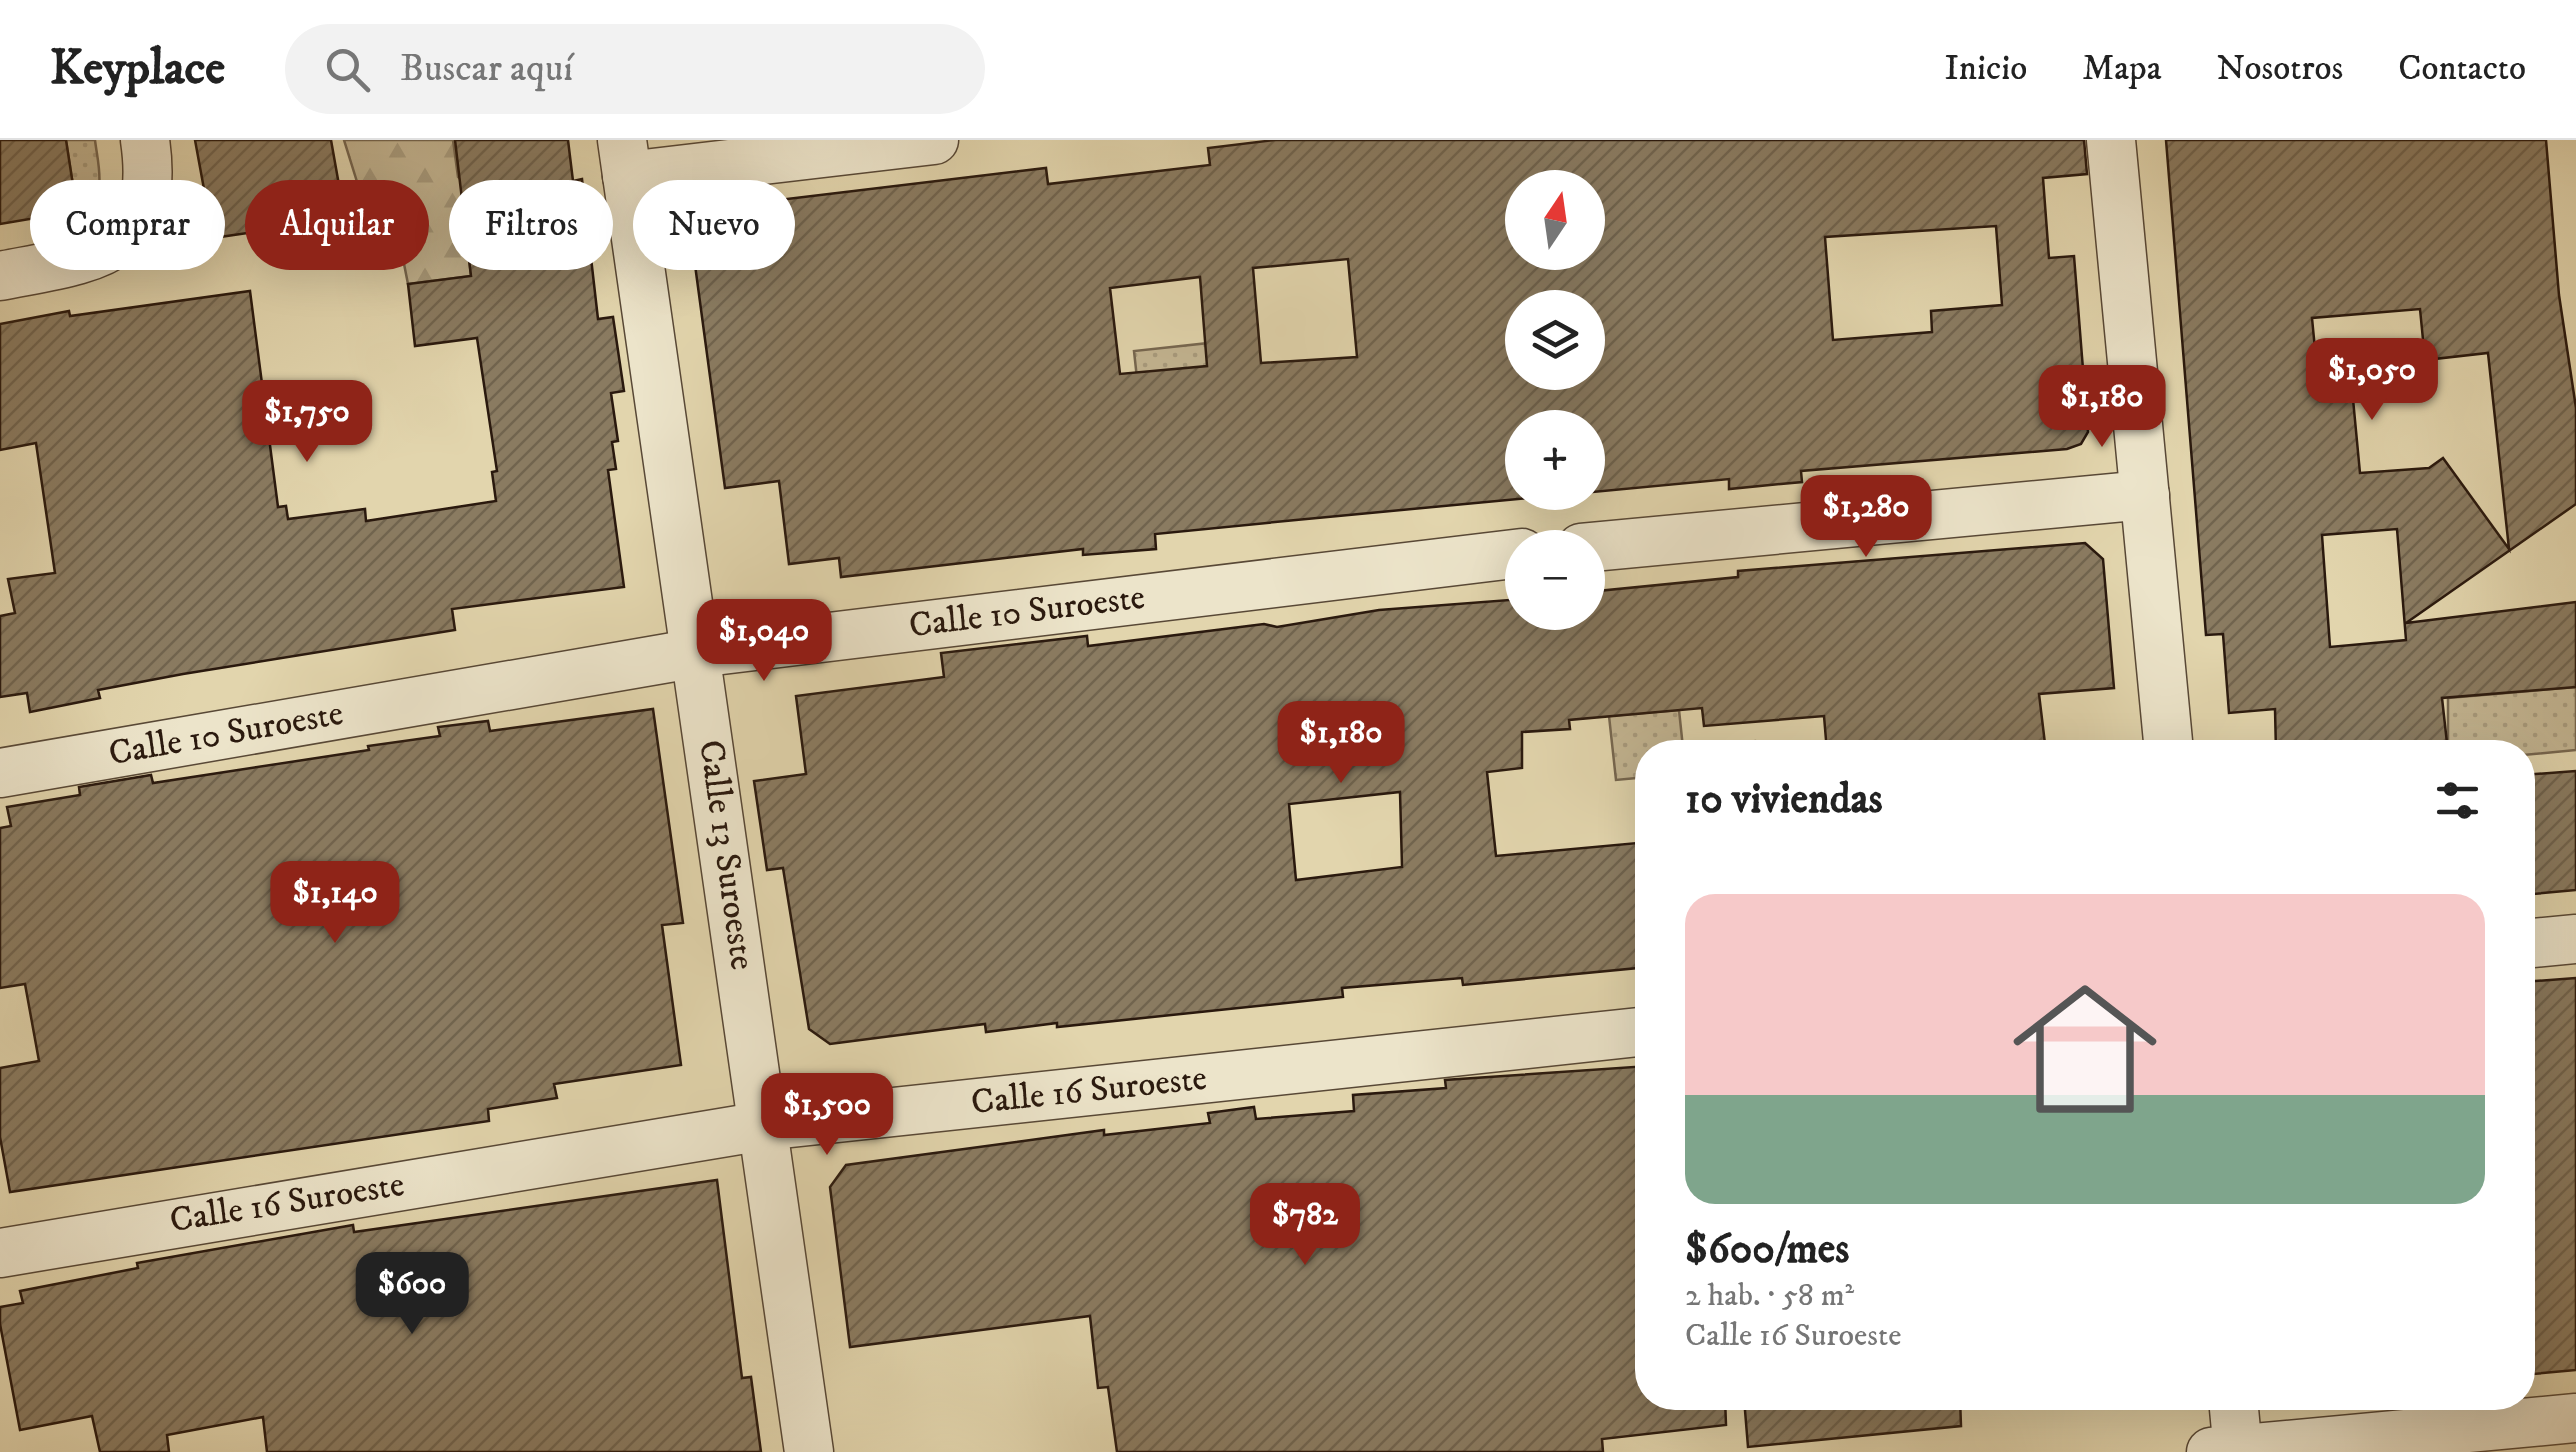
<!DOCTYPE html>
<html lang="es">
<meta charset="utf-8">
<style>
:root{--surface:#fff;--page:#f2f2f2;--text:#222;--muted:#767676;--line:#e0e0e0;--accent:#8f2418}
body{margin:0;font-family:"IM FELL DW Pica",serif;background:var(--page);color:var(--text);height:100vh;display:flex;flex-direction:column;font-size:38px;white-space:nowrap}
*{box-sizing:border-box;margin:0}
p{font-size:32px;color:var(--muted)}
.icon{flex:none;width:55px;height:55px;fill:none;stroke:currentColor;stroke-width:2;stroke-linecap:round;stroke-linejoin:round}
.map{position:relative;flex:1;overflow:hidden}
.side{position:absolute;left:1635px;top:600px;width:900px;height:670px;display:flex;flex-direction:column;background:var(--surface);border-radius:40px;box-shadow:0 10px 40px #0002}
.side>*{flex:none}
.top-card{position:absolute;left:30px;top:40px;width:950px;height:90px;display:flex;gap:20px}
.needle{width:65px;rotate:13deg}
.controls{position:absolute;left:1505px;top:30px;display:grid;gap:20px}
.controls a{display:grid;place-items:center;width:100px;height:100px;border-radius:50%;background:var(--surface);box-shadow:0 10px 40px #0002;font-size:50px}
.price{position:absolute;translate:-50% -85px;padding:0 22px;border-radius:20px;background:var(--accent);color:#fff;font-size:32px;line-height:65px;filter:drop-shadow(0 2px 5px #0008)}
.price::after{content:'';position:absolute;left:50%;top:60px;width:30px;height:22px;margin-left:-15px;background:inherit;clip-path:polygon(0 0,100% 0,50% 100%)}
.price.active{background:#222;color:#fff}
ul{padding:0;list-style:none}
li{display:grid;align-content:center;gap:20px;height:530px;padding:0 50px}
li span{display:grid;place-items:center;height:310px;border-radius:30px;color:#555}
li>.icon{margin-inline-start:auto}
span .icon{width:180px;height:180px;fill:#fffc;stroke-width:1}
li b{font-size:42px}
h2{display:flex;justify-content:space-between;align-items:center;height:120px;padding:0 50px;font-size:42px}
.tag{padding:0 35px;border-radius:45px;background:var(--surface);box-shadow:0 10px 40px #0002;font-size:35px;line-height:90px}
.tag.active{background:var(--accent);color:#fff}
header{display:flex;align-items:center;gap:60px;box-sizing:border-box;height:140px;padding:0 50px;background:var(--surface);border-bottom:2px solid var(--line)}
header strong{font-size:48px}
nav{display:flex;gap:55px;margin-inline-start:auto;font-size:35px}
.search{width:700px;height:90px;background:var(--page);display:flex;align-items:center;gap:25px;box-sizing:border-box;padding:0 35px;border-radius:55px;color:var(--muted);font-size:38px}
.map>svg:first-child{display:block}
.grass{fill:url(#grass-dots);stroke:#766750;stroke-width:2.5}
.forest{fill:url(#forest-firs);stroke:#766750;stroke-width:2.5}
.building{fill:url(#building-hatch);stroke:#2a190e;stroke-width:2.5;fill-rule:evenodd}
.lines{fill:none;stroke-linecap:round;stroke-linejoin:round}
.minor-casing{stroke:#584836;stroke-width:51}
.minor{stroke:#ece4ca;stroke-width:48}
.labels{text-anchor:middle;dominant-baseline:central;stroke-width:8;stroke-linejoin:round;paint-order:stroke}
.street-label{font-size:35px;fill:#2a190e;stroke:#ece4ca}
</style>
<header>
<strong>Keyplace</strong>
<div class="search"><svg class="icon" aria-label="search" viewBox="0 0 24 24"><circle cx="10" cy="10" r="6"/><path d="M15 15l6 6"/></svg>Buscar aquí</div>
<nav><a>Inicio</a><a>Mapa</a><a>Nosotros</a><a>Contacto</a></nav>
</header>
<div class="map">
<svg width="2576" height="1312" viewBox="0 0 2576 1312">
<defs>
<pattern id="grass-dots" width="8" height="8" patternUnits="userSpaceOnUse" patternTransform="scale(2.5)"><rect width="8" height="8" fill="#c3b592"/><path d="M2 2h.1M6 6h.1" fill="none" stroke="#a89b7d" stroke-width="1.8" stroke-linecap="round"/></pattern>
<pattern id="forest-firs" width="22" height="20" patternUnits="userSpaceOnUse" patternTransform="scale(2.5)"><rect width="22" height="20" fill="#c3b592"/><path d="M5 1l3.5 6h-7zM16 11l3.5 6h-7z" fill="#a89b7d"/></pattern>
<pattern id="building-hatch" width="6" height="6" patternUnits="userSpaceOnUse" patternTransform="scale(2.5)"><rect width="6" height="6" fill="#8a7b61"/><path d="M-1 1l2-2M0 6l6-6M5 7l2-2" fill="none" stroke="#71644e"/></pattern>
</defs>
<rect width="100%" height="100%" fill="#e2d5ad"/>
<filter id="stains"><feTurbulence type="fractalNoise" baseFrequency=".002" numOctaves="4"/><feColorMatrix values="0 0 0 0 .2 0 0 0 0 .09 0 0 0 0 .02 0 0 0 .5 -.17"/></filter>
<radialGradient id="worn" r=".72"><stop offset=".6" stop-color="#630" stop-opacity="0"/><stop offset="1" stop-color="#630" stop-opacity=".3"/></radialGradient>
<!-- grass -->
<g class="grass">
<path d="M66 0H95C98 26 110 62 77 71Z"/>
<polygon points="1209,203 1215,264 1144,303 1134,211"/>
<polygon points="2576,547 2576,610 2523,615 2448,612 2448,558"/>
<polygon points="1679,570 1683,608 1755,601 1756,612 1648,612 1647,637 1616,640 1609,576"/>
</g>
<!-- forest -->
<polygon class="forest" points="344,0 453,0 458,37 470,48 473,68 464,78 471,136 408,144 391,58 363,61"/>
<!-- building -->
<g class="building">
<polygon points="0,0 66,0 77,71 0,84"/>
<polygon points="195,0 331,0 345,79 213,98"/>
<polygon points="455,0 568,0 573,41 582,39 598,179 613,177 624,251 611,253 618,301 612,302 616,329 608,330 624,447 452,469 455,490 183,534 98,550 100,558 30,572 27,553 0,557 0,476 15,473 8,439 55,433 36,303 0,310 0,184 69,171 70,176 250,151 278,367 286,366 288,379 365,369 366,381 496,361 492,332 497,331 477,198 415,206 408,144 471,136"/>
<path d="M1275 0H2084L2087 34 2043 38 2049 118 2074 116 2088 292 2081 304 2067 309 1801 331 1802 342 1729 349V339L1296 380 1155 394 1156 409 1083 415V409L841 437 839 418 789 424 779 341 725 348 691 95 716 92 713 68 1046 28 1048 44 1210 25 1208 8ZM1522 48H1588V112H1522ZM1996 86 2002 165 1931 171 1932 192 1833 200 1825 97ZM1348 119 1357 217 1261 223 1253 128ZM1200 137 1207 226 1120 234 1110 148ZM1522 168H1588V232H1522ZM1522 288H1588V352H1522Z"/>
<path d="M2166 0H2546L2559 155 2576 268V364L2406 483 2576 462V547L2442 558 2448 612H2276L2275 569 2229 573 2223 494 2206 495ZM2420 169 2425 220 2488 213 2509 409 2443 318 2429 328 2360 333 2353 259 2320 261 2312 178ZM2397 389 2406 500 2330 507 2322 395Z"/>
<path d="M2085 403 2103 419 2114 548 2039 554 2046 612H1827L1824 576 1704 586 1702 568 1569 580 1570 589 1522 592V628L1487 632 1496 716 1648 702V827L1463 845 1462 838 1342 848 1343 857 1057 887V883L986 892 985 884 830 904 809 889 783 728 767 730 754 641 806 634 796 556 944 537 941 513 1087 496 1088 506 1264 484 1277 487 1379 470 1522 459V472H1588V452L1738 437V431ZM1400 652 1402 727 1296 740 1289 664Z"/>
<polygon points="653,569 683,783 662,785 681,925 554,944 557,958 488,969 489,981 10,1052 0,997 0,928 39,921 25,844 0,848 0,688 11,686 7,667 80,655 79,647 151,635 153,643 369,610 368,606 440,596 438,587 488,581 490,591"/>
<polygon points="2576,631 2576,750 2522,755 2522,635"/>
<polygon points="2576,838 2576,1230 2522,1235 2522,842"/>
<polygon points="1648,926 1648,1258 1725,1258 1726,1285 1602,1299 1603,1312 1117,1312 1108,1247 1098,1248 1090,1176 850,1207 830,1047 846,1025 1104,990 1104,995 1210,983 1208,973 1254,967 1256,979 1354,971 1353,955 1446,948 1445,940"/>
<polygon points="717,1040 742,1238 751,1237 761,1312 267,1312 263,1277 167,1295 169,1312 100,1312 92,1276 20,1290 0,1184 0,1167 23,1163 20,1151 138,1128 137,1123 353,1085 354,1092"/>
<polygon points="1744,1258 1960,1258 1961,1286 1748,1307"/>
</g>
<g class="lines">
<defs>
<g id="minor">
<polyline points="622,0 809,1312"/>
<polyline points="2111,0 2169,612"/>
<polyline points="627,36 934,0"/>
<path d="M0 136C92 118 162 116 145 0"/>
<polyline points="1581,408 2145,355"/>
<polyline points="0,633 697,513 1522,413"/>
<polyline points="2522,804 2576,799"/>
<polyline points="0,1113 763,986 1648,891"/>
<polyline points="2233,1258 2238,1312"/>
<polyline points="2211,1312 2576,1278"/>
</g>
</defs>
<!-- minor casing -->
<use href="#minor" class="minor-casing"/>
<!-- minor -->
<use href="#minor" class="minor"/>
</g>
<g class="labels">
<!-- street labels -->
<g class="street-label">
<text transform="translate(1027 472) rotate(-7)">Calle 10 Suroeste</text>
<text transform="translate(226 594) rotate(-10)">Calle 10 Suroeste</text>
<text transform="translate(726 715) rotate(82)">Calle 13 Suroeste</text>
<text transform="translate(1089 951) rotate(-6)">Calle 16 Suroeste</text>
<text transform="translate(287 1063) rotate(-9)">Calle 16 Suroeste</text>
</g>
</g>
<rect width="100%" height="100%" filter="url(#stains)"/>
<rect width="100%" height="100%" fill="url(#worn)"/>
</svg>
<div class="controls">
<a><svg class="needle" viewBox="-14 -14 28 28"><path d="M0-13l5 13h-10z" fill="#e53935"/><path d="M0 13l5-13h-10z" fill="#767676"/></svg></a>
<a><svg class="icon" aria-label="layers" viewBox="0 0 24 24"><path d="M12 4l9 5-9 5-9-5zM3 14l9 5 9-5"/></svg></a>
<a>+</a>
<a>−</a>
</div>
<b class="price" style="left:2372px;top:283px">$1,050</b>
<b class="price" style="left:2102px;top:310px">$1,180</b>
<b class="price" style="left:307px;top:325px">$1,750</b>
<b class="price" style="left:1866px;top:420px">$1,280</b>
<b class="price" style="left:764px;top:544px">$1,040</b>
<b class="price" style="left:1341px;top:646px">$1,180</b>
<b class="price" style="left:335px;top:806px">$1,140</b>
<b class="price" style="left:827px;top:1018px">$1,500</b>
<b class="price" style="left:1305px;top:1128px">$782</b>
<b class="price active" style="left:412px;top:1197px">$600</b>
<div class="top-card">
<a class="tag">Comprar</a>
<a class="tag active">Alquilar</a>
<a class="tag">Filtros</a>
<a class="tag">Nuevo</a>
</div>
<section class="side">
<h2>10 viviendas<svg class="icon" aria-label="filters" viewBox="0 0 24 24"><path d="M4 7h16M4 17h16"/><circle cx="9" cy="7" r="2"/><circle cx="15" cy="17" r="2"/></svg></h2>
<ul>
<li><span style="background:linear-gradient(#f6c9c9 65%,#7fa58c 0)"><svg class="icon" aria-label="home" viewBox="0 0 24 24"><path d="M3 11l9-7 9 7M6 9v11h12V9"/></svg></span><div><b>$600/mes</b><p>2 hab. · 58 m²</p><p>Calle 16 Suroeste</p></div></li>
</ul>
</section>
</div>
